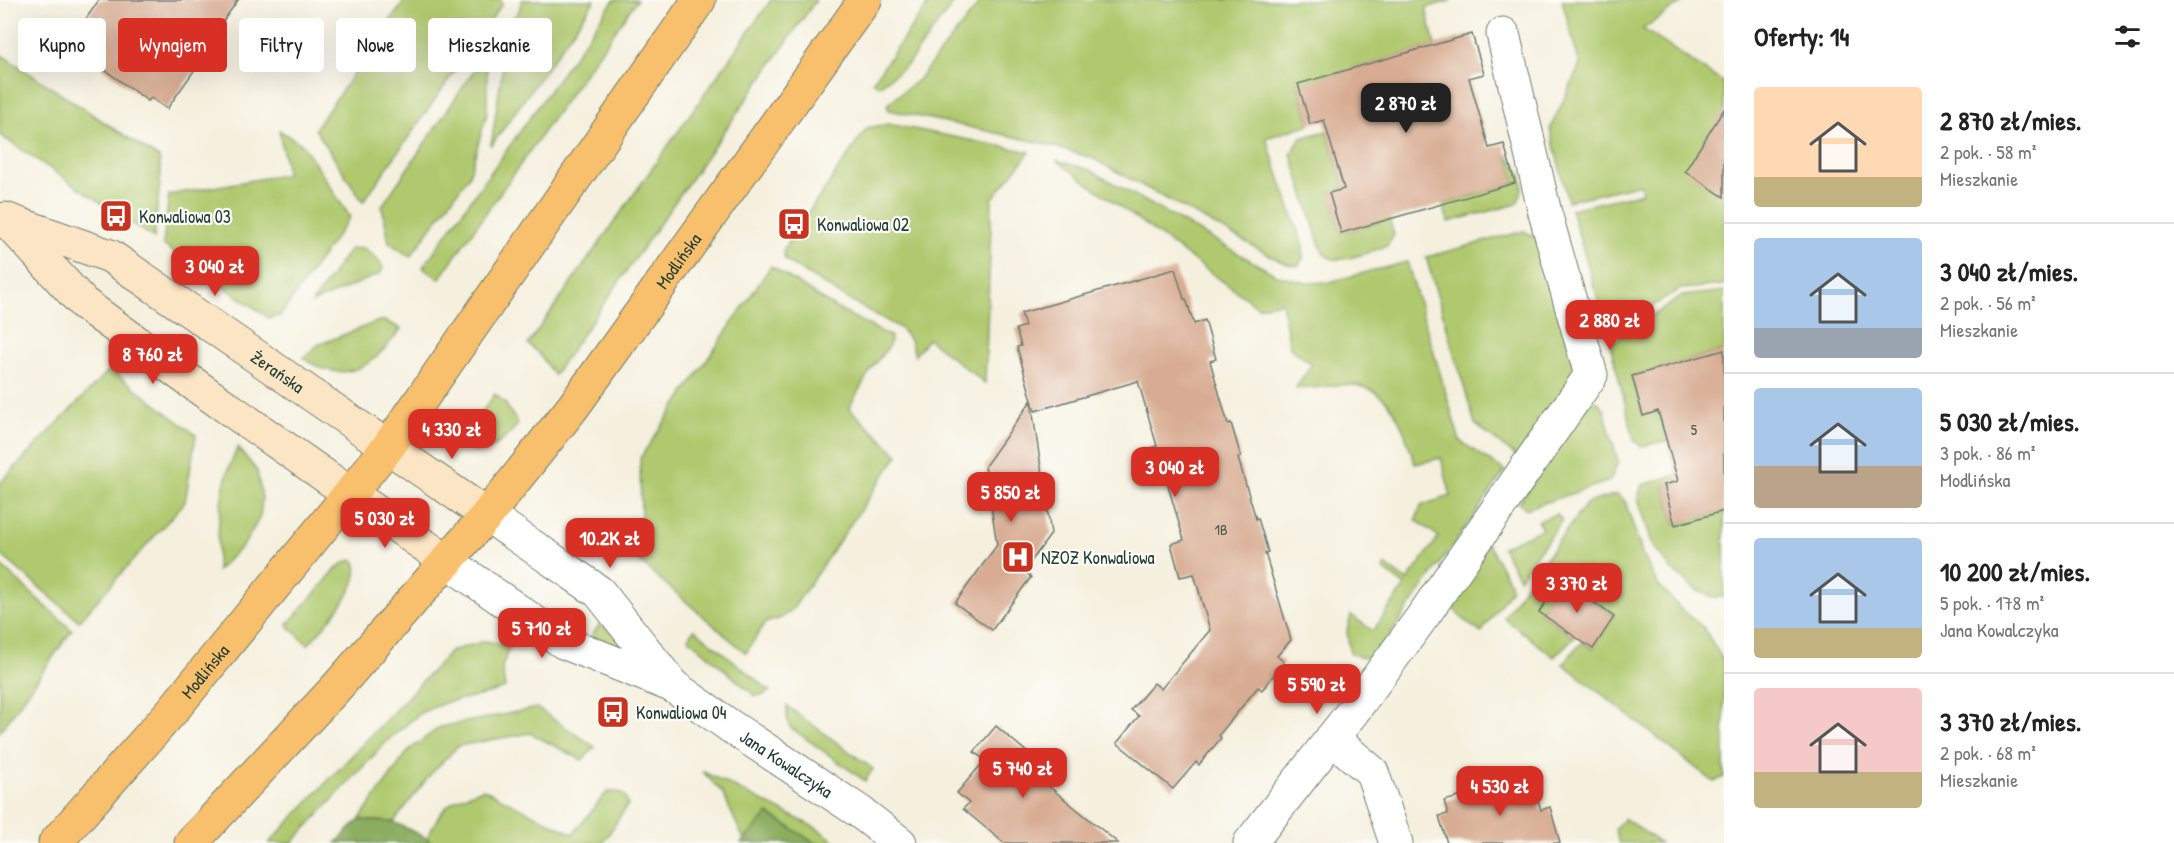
<!DOCTYPE html>
<html lang="pl">
<meta charset="utf-8">
<style>
:root{--surface:#fff;--page:#f2f2f2;--text:#222;--muted:#767676;--line:#e0e0e0;--accent:#d93025}
body{margin:0;font-family:"Patrick Hand",sans-serif;background:var(--page);color:var(--text);height:100vh;display:flex;flex-direction:column;font-size:22px;white-space:nowrap}
*{box-sizing:border-box;margin:0}
p{font-size:20px;color:var(--muted)}
.icon{flex:none;width:33px;height:33px;fill:none;stroke:currentColor;stroke-width:2;stroke-linecap:round;stroke-linejoin:round}
.map{position:relative;flex:1;overflow:hidden}
.side{display:flex;flex-direction:column;background:var(--surface);width:450px}
.side>*{flex:none}
.top-card{position:absolute;left:18px;top:18px;width:570px;height:54px;display:flex;gap:12px}
.price{position:absolute;translate:-50% -51px;padding:0 14px;border-radius:12px;background:var(--accent);color:#fff;font-size:20px;line-height:39px;filter:drop-shadow(0 2px 3px #0008)}
.price::after{content:'';position:absolute;left:50%;top:36px;width:18px;height:14px;margin-left:-9px;background:inherit;clip-path:polygon(0 0,100% 0,50% 100%)}
.price.current{background:#222;color:#fff}
ul{padding:0;list-style:none}
li{display:flex;align-items:center;gap:18px;height:150px;padding:0 30px}
li+li{border-top:2px solid var(--line)}
li span{display:grid;place-items:center;flex:none;width:168px;height:120px;border-radius:6px;color:#555}
li>.icon{margin-inline-start:auto}
span .icon{width:72px;height:72px;fill:#fffc;stroke-width:1}
li b{font-size:26px}
h2{display:flex;justify-content:space-between;align-items:center;height:72px;padding:0 30px;font-size:26px}
.pill{padding:0 21px;border-radius:6px;background:var(--surface);box-shadow:0 6px 24px #0002;font-size:21px;line-height:54px}
.pill.current{background:var(--accent);color:#fff}
main{display:flex;flex:1;min-height:0}
.map>svg:first-child{display:block}
.green{fill:#b0c96e;stroke:#688351;stroke-width:1.5}
.forest{fill:#8cad61;stroke:#56754a;stroke-width:1.5}
.building{fill:#d8ac92}
.lines{fill:none;stroke-linecap:round;stroke-linejoin:round}
.street-casing{stroke:#6a7c70;stroke-width:35}
.secondary-casing{stroke:#6a7c70;stroke-width:35}
.primary-casing{stroke:#6a7c70;stroke-width:35}
.street{stroke:#fff;stroke-width:33}
.secondary{stroke:#fce5c4;stroke-width:33}
.primary{stroke:#f8bf6c;stroke-width:33}
.labels{text-anchor:middle;dominant-baseline:central;stroke-width:4.5;stroke-linejoin:round;paint-order:stroke}
.number-label{font-size:15px;fill:#4d594c}
.poi-label{font-size:18px;fill:#1f3d34;stroke:#fdfcf7;text-anchor:start}
.street-label{font-size:18px;fill:#1f3d34;stroke:#fdfcf7}
</style>
<main>
<div class="map">
<svg width="1724" height="843" viewBox="0 0 1724 843">
<rect width="100%" height="100%" fill="#fdfcf7"/>
<filter id="ink" filterUnits="userSpaceOnUse"><feTurbulence type="fractalNoise" baseFrequency=".0167" numOctaves="2"/><feDisplacementMap in="SourceGraphic" scale="12" xChannelSelector="R" yChannelSelector="G"/><feConvolveMatrix kernelMatrix="1 2 1 2 8 2 1 2 1" color-interpolation-filters="sRGB"/></filter>
<filter id="wash" filterUnits="userSpaceOnUse"><feTurbulence type="fractalNoise" baseFrequency=".008" numOctaves="4" result="noise"/><feDisplacementMap in="SourceGraphic" scale="24" xChannelSelector="R" yChannelSelector="G"/><feGaussianBlur stdDeviation="1.35" result="paint"/><feColorMatrix in="noise" values="0 0 0 0 0 0 0 0 0 0 0 0 0 0 0 0 0 1.4 0 .05"/><feComposite in="paint" operator="in"/></filter>
<g filter="url(#wash)">
<rect width="100%" height="100%" fill="#f5f0de"/>
<!-- green -->
<g class="green">
<polygon points="405,0 501,0 502,4 363,202 315,129"/>
<polygon points="522,0 595,0 491,146 509,23 519,11"/>
<polygon points="614,0 637,0 439,279 423,267"/>
<polygon points="771,0 816,0 554,375 539,354 528,344"/>
<polygon points="931,0 956,0 907,65 879,86 873,81"/>
<polygon points="982,0 1452,0 1426,8 1435,45 1298,85 1310,124 1266,138 1303,246 1303,258 1298,266 1284,263 1092,158 1038,142 889,110 887,105 891,101 918,80"/>
<polygon points="1562,0 1685,0 1643,29 1724,83 1724,285 1680,289 1608,334 1571,209 1642,193 1641,184 1568,201 1550,129 1580,65"/>
<polygon points="487,52 487,113 469,176 410,257 389,242 382,206"/>
<polygon points="0,54 159,158 161,172 154,238 0,135"/>
<polygon points="888,124 1030,152 992,199 985,383 928,339 915,355 910,340 900,328 844,297 785,260 783,251 788,242 867,128"/>
<polygon points="279,130 303,145 350,217 280,316 269,318 163,245 169,195 287,174"/>
<path d="M1327 131 1344 189 1330 193 1341 233 1389 219 1394 235 1387 246C1373 250 1339 266 1326 256 1323 253 1321 246 1319 243L1291 153 1301 138Z"/>
<path d="M1507 155C1523 174 1528 181 1517 204L1448 222 1443 204 1515 183Z"/>
<path d="M1056 160 1090 170 1278 276 1307 283 1329 282 1407 262 1460 441 1505 471 1377 653C1367 660 1360 659 1350 652L1347 631 1351 615 1373 631 1405 586 1383 569 1385 565 1407 581 1439 537 1416 520 1421 506 1425 504 1451 496 1441 458 1415 464C1402 424 1391 380 1338 385 1323 386 1311 390 1296 388L1312 364 1290 348 1282 302 1258 307Z"/>
<polygon points="1524,231 1538,240 1575,365 1573,379 1517,457 1475,424 1426,257"/>
<polygon points="364,248 380,262 383,268 380,274 312,303 350,249"/>
<polygon points="771,266 834,307 891,337 889,346 871,369 849,408 898,455 792,610 781,618 765,623 746,653 633,556 641,522 640,458"/>
<polygon points="1724,291 1724,350 1632,376 1643,416 1658,411 1667,441 1641,446 1635,442 1610,344 1682,296"/>
<path d="M379 321H386L401 329C382 353 360 381 324 369 317 367 310 362 303 358L318 345Z"/>
<polygon points="110,369 196,435 185,502 79,621 0,554 0,483"/>
<path d="M495 394 505 403 518 424C508 437 489 456 471 450L466 440 472 425Z"/>
<polygon points="1590,400 1598,402 1604,409 1618,462 1610,481 1526,509 1519,503"/>
<path d="M238 447 257 471 262 498 260 517 245 543 217 571C218 529 218 484 238 447Z"/>
<polygon points="1676,475 1678,481 1664,485 1675,525 1724,511 1724,597 1713,597 1696,590 1670,568 1653,546 1638,498 1642,485"/>
<polygon points="1617,494 1625,501 1642,553 1658,585 1680,608 1704,628 1724,662 1724,777 1714,782 1563,664 1582,642 1593,649 1614,616 1562,579 1539,612 1574,637 1554,657 1504,618 1522,590 1587,503"/>
<polygon points="1557,514 1562,520 1519,578 1502,547 1542,529 1538,521"/>
<path d="M1488 544 1510 583 1511 589 1481 633C1473 626 1461 620 1456 611 1446 594 1478 558 1488 544Z"/>
<path d="M354 560C368 583 322 628 308 645L287 625 337 568 347 561Z"/>
<polygon points="0,565 72,630 0,732"/>
<polygon points="600,624 642,654 644,659 591,636"/>
<polygon points="694,629 770,691 763,695 755,696 688,638"/>
<polygon points="485,641 510,645 502,667 505,688 479,696 447,702 422,712 390,738 292,843 269,843 451,651"/>
<polygon points="787,706 873,769 865,781 790,727 787,718"/>
<polygon points="537,708 595,747 582,760 530,733 458,746 429,776 394,822 359,820 409,750 440,727"/>
<polygon points="702,771 818,829 837,843 815,843 769,814 744,840 722,792"/>
<path d="M483 789 573 834 607 792H618L625 796 628 804 603 843H431L427 838C443 805 448 801 483 789Z"/>
<polygon points="1624,818 1660,843 1619,843 1615,830"/>
</g>
<!-- forest -->
<g class="forest">
<polygon points="768,814 815,843 741,843"/>
<polygon points="359,820 394,822 427,838 431,843 336,843"/>
</g>
<g id="blocks">
<!-- building -->
<g class="building">
<polygon points="99,0 238,0 206,45 210,48 167,109 151,98 148,101 95,63 97,59 71,40"/>
<polygon points="1472,34 1484,74 1469,78 1489,148 1504,144 1515,183 1341,233 1329,193 1344,189 1324,120 1310,124 1298,84"/>
<polygon points="1724,109 1724,197 1685,171"/>
<polygon points="1175,269 1184,299 1186,299 1194,324 1205,320 1216,359 1210,361 1228,424 1231,423 1241,457 1238,458 1256,519 1258,518 1268,552 1265,553 1291,640 1277,656 1284,662 1262,690 1258,687 1219,735 1221,738 1199,765 1196,762 1173,789 1117,743 1139,716 1131,710 1154,683 1161,689 1210,630 1194,574 1180,577 1171,544 1184,540 1166,479 1153,483 1144,450 1157,446 1138,381 1035,411 1017,347 1021,346 1016,329 1025,326 1021,313"/>
<polygon points="1724,350 1724,511 1675,525 1664,485 1678,481 1658,411 1643,416 1632,376"/>
<polygon points="1031,401 1051,534 1024,571 1031,577 992,630 955,603 997,545 985,466"/>
<polygon points="1562,579 1614,617 1593,649 1539,612"/>
<polygon points="996,726 1054,775 1046,784 1118,843 1004,843 963,809 969,803 957,793 985,760 974,752"/>
<polygon points="1531,777 1541,810 1550,807 1560,843 1447,843 1439,816 1448,814 1444,801"/>
</g>
</g>
</g>
<g filter="url(#ink)">
<use href="#blocks" fill-opacity="0" stroke="#6a7c70" stroke-width="1.5"/>
<g class="lines">
<defs>
<g id="street">
<polyline points="487,515 599,592 673,686"/>
<path id="s1" d="M448 562 563 642 673 686 730 726 860 812 900 843"/>
<polyline points="1332,738 1372,772 1396,843"/>
<polyline points="1250,843 1354,710 1423,616 1591,375 1545,213 1503,34"/>
</g>
<g id="secondary">
<path id="s2" d="M5 219 110 256 487 515"/>
<polyline points="9,223 83,303 198,387 448,562"/>
</g>
<g id="primary">
<path id="s3" d="M55 843 172 711 388 447 699 0"/>
<path id="s4" d="M191 843 336 688 487 515 573 407 865 0"/>
</g>
</defs>
<!-- street casing -->
<use href="#street" class="street-casing"/>
<!-- secondary casing -->
<use href="#secondary" class="secondary-casing"/>
<!-- primary casing -->
<use href="#primary" class="primary-casing"/>
<!-- street -->
<use href="#street" class="street"/>
<!-- secondary -->
<use href="#secondary" class="secondary"/>
<!-- primary -->
<use href="#primary" class="primary"/>
</g>
</g>
<!-- icons -->
<defs>
<symbol id="bus-square" viewBox="-11 -11 22 22"><rect x="-9" y="-9" width="18" height="18" rx="4" fill="#c8321e" stroke="#fdfcf7"/><path d="M-5-6H5V4H4V6H2V4H-2V6H-4V4H-5ZM-3.5-4V0h7V-4ZM-3.5 1.2v1.5H-2V1.2ZM2 1.2v1.5H3.5V1.2Z" fill="#fff"/></symbol>
<symbol id="hospital-square" viewBox="-11 -11 22 22"><rect x="-9" y="-9" width="18" height="18" rx="4" fill="#c8321e" stroke="#fdfcf7"/><path d="M-5-5h3v3.5h4V-5h3V5h-3V1.5h-4V5h-3Z" fill="#fff"/></symbol>
</defs>
<g fill-rule="evenodd">
<use href="#bus-square" x="97" y="197" width="38" height="38"/>
<use href="#bus-square" x="775" y="205" width="38" height="38"/>
<use href="#hospital-square" x="999" y="538" width="38" height="38"/>
<use href="#bus-square" x="594" y="693" width="38" height="38"/>
</g>
<g class="labels">
<!-- number labels -->
<g class="number-label">
<text x="1694" y="429">5</text>
<text x="1221" y="529">1B</text>
</g>
<!-- poi labels -->
<g class="poi-label">
<text x="139" y="216">Konwaliowa 03</text>
<text x="817" y="224">Konwaliowa 02</text>
<text x="1041" y="557">NZOZ Konwaliowa</text>
<text x="636" y="712">Konwaliowa 04</text>
</g>
<!-- street labels -->
<g class="street-label">
<text stroke="none"><textPath href="#s4" startOffset="760">Modlińska</textPath></text>
<text stroke="none"><textPath href="#s2" startOffset="315">Żerańska</textPath></text>
<text stroke="none"><textPath href="#s3" startOffset="228">Modlińska</textPath></text>
<text stroke="none"><textPath href="#s1" startOffset="396">Jana Kowalczyka</textPath></text>
</g>
</g>
</svg>
<b class="price current" style="left:1406px;top:134px">2 870 zł</b>
<b class="price" style="left:215px;top:297px">3 040 zł</b>
<b class="price" style="left:1610px;top:351px">2 880 zł</b>
<b class="price" style="left:153px;top:385px">8 760 zł</b>
<b class="price" style="left:452px;top:460px">4 330 zł</b>
<b class="price" style="left:1175px;top:498px">3 040 zł</b>
<b class="price" style="left:1011px;top:523px">5 850 zł</b>
<b class="price" style="left:385px;top:549px">5 030 zł</b>
<b class="price" style="left:610px;top:569px">10.2K zł</b>
<b class="price" style="left:1577px;top:614px">3 370 zł</b>
<b class="price" style="left:542px;top:659px">5 710 zł</b>
<b class="price" style="left:1317px;top:715px">5 590 zł</b>
<b class="price" style="left:1023px;top:799px">5 740 zł</b>
<b class="price" style="left:1500px;top:817px">4 530 zł</b>
<div class="top-card">
<a class="pill">Kupno</a>
<a class="pill current">Wynajem</a>
<a class="pill">Filtry</a>
<a class="pill">Nowe</a>
<a class="pill">Mieszkanie</a>
</div>
</div>
<section class="side">
<h2>Oferty: 14<svg class="icon" aria-label="filters" viewBox="0 0 24 24"><path d="M4 7h16M4 17h16"/><circle cx="9" cy="7" r="2"/><circle cx="15" cy="17" r="2"/></svg></h2>
<ul>
<li><span style="background:linear-gradient(#ffd9b3 75%,#c2b280 0)"><svg class="icon" aria-label="home" viewBox="0 0 24 24"><path d="M3 11l9-7 9 7M6 9v11h12V9"/></svg></span><div><b>2 870 zł/mies.</b><p>2 pok. · 58 m²</p><p>Mieszkanie</p></div></li>
<li><span style="background:linear-gradient(#a9c7e8 75%,#9aa5b1 0)"><svg class="icon" aria-label="home" viewBox="0 0 24 24"><path d="M3 11l9-7 9 7M6 9v11h12V9"/></svg></span><div><b>3 040 zł/mies.</b><p>2 pok. · 56 m²</p><p>Mieszkanie</p></div></li>
<li><span style="background:linear-gradient(#a9c7e8 65%,#b9a48a 0)"><svg class="icon" aria-label="home" viewBox="0 0 24 24"><path d="M3 11l9-7 9 7M6 9v11h12V9"/></svg></span><div><b>5 030 zł/mies.</b><p>3 pok. · 86 m²</p><p>Modlińska</p></div></li>
<li><span style="background:linear-gradient(#a9c7e8 75%,#c2b280 0)"><svg class="icon" aria-label="home" viewBox="0 0 24 24"><path d="M3 11l9-7 9 7M6 9v11h12V9"/></svg></span><div><b>10 200 zł/mies.</b><p>5 pok. · 178 m²</p><p>Jana Kowalczyka</p></div></li>
<li><span style="background:linear-gradient(#f6c9c9 70%,#c2b280 0)"><svg class="icon" aria-label="home" viewBox="0 0 24 24"><path d="M3 11l9-7 9 7M6 9v11h12V9"/></svg></span><div><b>3 370 zł/mies.</b><p>2 pok. · 68 m²</p><p>Mieszkanie</p></div></li>
</ul>
</section>
</main>
